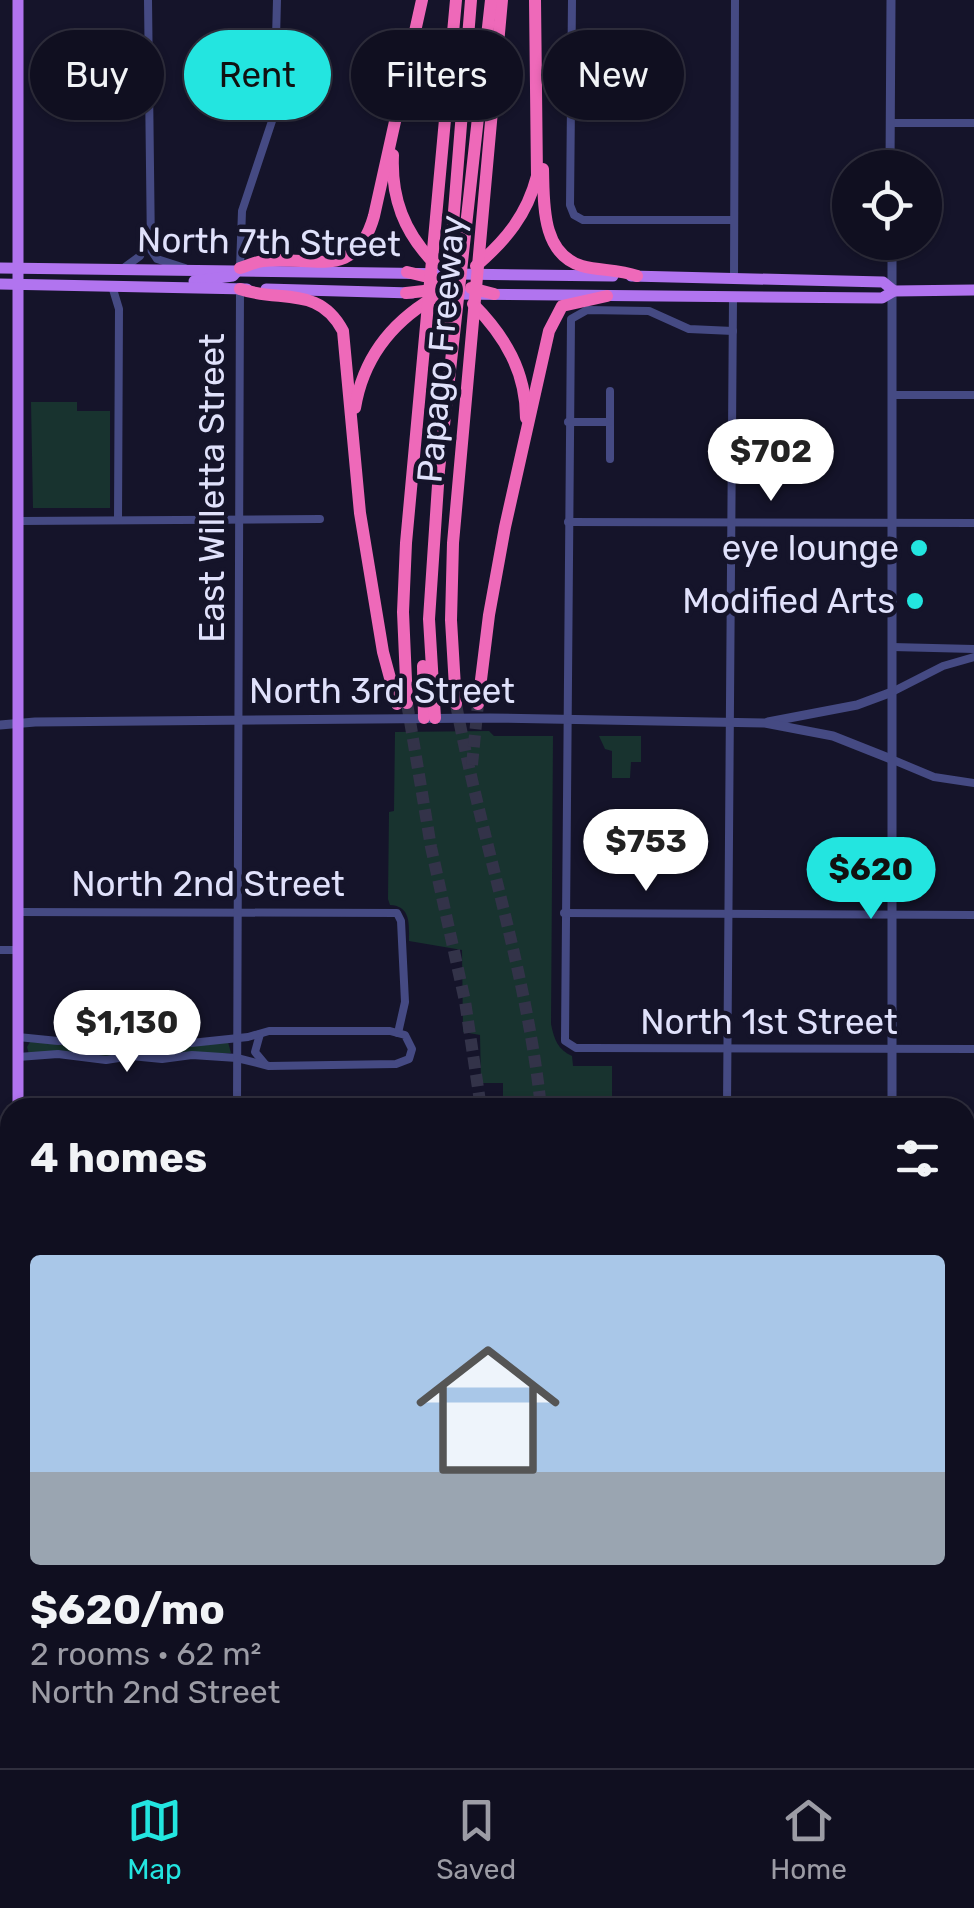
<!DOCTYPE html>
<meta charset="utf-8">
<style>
:root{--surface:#100f20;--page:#191829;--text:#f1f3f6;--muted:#9c9ca5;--line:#302f3e;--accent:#23e5e0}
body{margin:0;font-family:Rubik,sans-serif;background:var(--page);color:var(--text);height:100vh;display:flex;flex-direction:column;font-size:38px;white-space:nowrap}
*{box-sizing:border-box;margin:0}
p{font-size:32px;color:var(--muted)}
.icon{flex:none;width:55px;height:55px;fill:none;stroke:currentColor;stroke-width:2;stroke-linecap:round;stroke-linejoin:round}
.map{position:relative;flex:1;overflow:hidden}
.sheet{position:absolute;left:0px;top:1098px;width:975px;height:672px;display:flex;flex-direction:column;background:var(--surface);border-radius:30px 30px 0 0;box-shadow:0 2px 8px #0004,0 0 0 2px var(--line)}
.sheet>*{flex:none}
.guide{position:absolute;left:30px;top:30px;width:915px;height:90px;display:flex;gap:20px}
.fabs{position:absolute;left:832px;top:150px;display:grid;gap:20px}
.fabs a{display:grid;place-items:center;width:110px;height:110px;border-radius:50%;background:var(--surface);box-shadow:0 2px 8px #0004,0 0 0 2px var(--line);font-size:50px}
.price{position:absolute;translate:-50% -85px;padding:0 22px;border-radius:35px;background:#fff;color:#222;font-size:32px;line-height:65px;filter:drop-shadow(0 2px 5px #0008)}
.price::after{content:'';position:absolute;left:50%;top:60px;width:30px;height:22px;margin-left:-15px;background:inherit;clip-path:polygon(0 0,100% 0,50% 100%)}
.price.active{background:var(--accent);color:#111}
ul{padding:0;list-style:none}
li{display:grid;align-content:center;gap:20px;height:530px;padding:0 30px}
li span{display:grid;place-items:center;height:310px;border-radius:10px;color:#555}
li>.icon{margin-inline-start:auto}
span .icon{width:180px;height:180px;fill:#fffc;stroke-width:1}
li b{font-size:42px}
h2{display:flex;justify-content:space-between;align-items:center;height:120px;padding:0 30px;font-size:42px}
.tag{padding:0 35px;border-radius:45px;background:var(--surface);box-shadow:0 2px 8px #0004,0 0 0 2px var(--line);font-size:35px;line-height:90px}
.tag.active{background:var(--accent);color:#111}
.tabs{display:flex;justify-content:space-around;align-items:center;height:140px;border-top:2px solid var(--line);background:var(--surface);font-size:28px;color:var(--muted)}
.tabs a{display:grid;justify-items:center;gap:5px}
.tabs .active{color:var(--accent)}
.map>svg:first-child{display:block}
.green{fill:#18332f}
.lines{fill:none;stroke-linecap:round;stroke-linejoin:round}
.motorway-tunnel{stroke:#333349;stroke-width:12;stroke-dasharray:12 6;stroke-linecap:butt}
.minor{stroke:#454a83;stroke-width:8}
.tertiary{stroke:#454a83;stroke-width:9}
.primary{stroke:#b174ef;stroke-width:11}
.motorway{stroke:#ee69b9;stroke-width:12}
.tram{stroke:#23e5e0;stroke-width:2.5}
.poi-dot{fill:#23e5e0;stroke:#15142a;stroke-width:4}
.labels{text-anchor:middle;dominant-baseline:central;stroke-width:9;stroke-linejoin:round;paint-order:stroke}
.street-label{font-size:35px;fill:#e0e1fb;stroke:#15142a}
.poi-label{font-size:35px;fill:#e0e1fb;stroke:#15142a;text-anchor:end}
</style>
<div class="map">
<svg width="974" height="1768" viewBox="0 0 974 1768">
<rect width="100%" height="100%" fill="#15142a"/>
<!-- green -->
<g class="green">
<polygon points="31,402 77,402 77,411 110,411 110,508 33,508"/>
<path d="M489 731 494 736H553L551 1024C554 1039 558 1050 572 1056L573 1066H612V1107H503V1083H481L480 1035 463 1032 462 950 409 941C409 924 411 906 390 905L388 899 389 812 394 811 395 732Z"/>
<polygon points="599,736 641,736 641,762 631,762 630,778 612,778 612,751 605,749"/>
<rect x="844" y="852" width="34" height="46"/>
<polygon points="127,1040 228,1042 231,1053 109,1057 29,1054 27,1047 30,1042 80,1044"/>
</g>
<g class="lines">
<!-- motorway-tunnel -->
<g class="motorway-tunnel">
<polyline points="407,703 431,847 465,1001 481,1108"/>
<path d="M456 704C481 839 527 971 541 1108"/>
<polyline points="472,765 478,704"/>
</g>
<!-- minor -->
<g class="minor">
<polyline points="148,0 151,250 157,259 185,268"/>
<polyline points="572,0 570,205 574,215 583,220 734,220"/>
<polyline points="890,123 974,123"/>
<polyline points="125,267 140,256 147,235"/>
<polyline points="240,268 242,211 274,115 277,0"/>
<polyline points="734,279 735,0"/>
<polyline points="112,286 119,309 118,520"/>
<polyline points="733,331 689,329 649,311 587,310 571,319 565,1041 576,1048 589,1048 974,1049"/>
<polyline points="610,391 610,459"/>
<polyline points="893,395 974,395"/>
<polyline points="568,422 610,422"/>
<polyline points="19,521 320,519"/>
<polyline points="568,522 974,523"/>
<polyline points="892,647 974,649"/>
<polyline points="892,692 943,666 974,657"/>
<polyline points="891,759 934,777 974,783"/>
<polyline points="19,912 397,913 401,921 405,1002 398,1033"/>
<polyline points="564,913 974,915"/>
<polyline points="0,950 19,950"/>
<polyline points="260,1034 255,1052 265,1064"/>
<polyline points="18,1037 58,1041 166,1038 191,1043 248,1037 269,1031 390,1031 405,1035 412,1049 409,1059 396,1064 269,1066 237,1058 192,1055 162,1059 131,1056 106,1060 58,1054 18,1057"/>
<polyline points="237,1108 240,289"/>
<polyline points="727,1108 733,298"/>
<polyline points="0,1396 10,1396"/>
<polyline points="965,1451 974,1451"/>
<polyline points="965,1712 974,1712"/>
<polyline points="642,1760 644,1768"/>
<polyline points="767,1760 767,1768"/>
<polyline points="136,1768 136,1760"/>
<polyline points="262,1768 262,1760"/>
<polyline points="388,1768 388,1760"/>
</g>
<!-- tertiary -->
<g class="tertiary">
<polyline points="890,168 891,0"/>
<polyline points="768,722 857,705 892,692"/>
<polyline points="0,725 35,722 490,718 765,723 833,736 891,759"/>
<polyline points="892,1108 892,242"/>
<polyline points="965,1587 974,1586"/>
<polyline points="0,1642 10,1642"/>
<polyline points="893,1760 893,1768"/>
</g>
<!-- primary -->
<g class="primary">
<polyline points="18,0 18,1108"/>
<polyline points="0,268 613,276"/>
<polyline points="631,276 883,282 894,291"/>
<polyline points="194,281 233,276 240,268"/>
<polyline points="0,284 247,289"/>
<polyline points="266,289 412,293"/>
<polyline points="450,294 882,298 894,291 974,290"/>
<polyline points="0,1169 10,1169"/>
<polyline points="965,1178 974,1178"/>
<polyline points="965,1192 974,1192"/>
<polyline points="0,1196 10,1194"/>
<polyline points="965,1299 974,1303"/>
<polyline points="965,1313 974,1316"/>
<polyline points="10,1768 10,1760"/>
</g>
<!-- motorway -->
<g class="motorway">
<path d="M393 155C391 198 404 232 434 263"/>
<path d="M543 169C544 203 541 254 582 266 600 271 618 269 637 276"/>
<path d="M476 266C506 240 527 215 537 176L535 0"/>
<path d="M240 268C247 266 255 262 263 261 313 255 355 283 374 216L422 0"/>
<polyline points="407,272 436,279"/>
<polyline points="471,288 494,294"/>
<path d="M240 289C281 303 319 285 343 331L360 513 383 652 397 704"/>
<polyline points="406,293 433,290"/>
<path d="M473 304C505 336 526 372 526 418"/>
<polyline points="444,336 471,0"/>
<path d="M355 408C363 359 391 323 433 298"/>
<polyline points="423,666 424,718"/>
<polyline points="407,703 403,612 406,543 456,0"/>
<polyline points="456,704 451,620 453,543 502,0"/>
<polyline points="478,704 489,615 505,527 549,331 562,306 607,296"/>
<polyline points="435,718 429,619 439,470 491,0"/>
<polyline points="497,1760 498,1768"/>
<polyline points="518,1760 520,1768"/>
<polyline points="545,1760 547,1768"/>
<polyline points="567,1760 569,1768"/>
<polyline points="593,1760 595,1768"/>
</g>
<!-- tram -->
<g class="tram">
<polyline points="0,1184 10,1185"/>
<polyline points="965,1187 974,1187"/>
<polyline points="965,1305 974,1309"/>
</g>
</g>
<!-- markers -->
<g class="poi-dot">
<circle cx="919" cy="548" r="10"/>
<circle cx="915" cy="601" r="10"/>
</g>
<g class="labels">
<!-- street labels -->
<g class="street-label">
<text transform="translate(269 242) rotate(1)">North 7th Street</text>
<text transform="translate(441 349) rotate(-85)">Papago Freeway</text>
<text transform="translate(212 488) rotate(-90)">East Willetta Street</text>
<text x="382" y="691">North 3rd Street</text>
<text x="208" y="884">North 2nd Street</text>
<text x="769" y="1022">North 1st Street</text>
</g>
<!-- poi labels -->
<g class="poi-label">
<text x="899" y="548">eye lounge</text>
<text x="895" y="601">Modified Arts</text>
</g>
</g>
</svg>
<div class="fabs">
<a><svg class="icon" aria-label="locate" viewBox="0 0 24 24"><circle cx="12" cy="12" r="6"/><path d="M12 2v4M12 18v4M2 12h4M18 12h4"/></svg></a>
</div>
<b class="price" style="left:771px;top:504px">$702</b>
<b class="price" style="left:646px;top:894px">$753</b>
<b class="price active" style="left:871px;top:922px">$620</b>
<b class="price" style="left:127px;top:1075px">$1,130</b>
<div class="guide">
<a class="tag">Buy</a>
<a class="tag active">Rent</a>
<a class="tag">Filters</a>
<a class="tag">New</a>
</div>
<section class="sheet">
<h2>4 homes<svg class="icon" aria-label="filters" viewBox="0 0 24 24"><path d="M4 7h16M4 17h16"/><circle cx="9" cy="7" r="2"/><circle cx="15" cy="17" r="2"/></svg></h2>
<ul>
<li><span style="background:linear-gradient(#a9c7e8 70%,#9aa5b1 0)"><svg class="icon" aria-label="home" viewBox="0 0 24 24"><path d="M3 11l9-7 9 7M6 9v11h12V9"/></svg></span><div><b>$620/mo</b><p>2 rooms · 62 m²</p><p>North 2nd Street</p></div></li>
</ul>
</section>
</div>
<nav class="tabs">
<a class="active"><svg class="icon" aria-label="map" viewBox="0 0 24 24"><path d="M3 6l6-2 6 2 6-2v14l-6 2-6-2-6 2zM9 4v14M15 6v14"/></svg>Map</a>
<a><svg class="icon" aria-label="saved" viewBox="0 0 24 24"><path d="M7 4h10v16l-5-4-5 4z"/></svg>Saved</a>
<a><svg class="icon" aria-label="home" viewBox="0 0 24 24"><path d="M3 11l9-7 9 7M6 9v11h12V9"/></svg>Home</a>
</nav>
